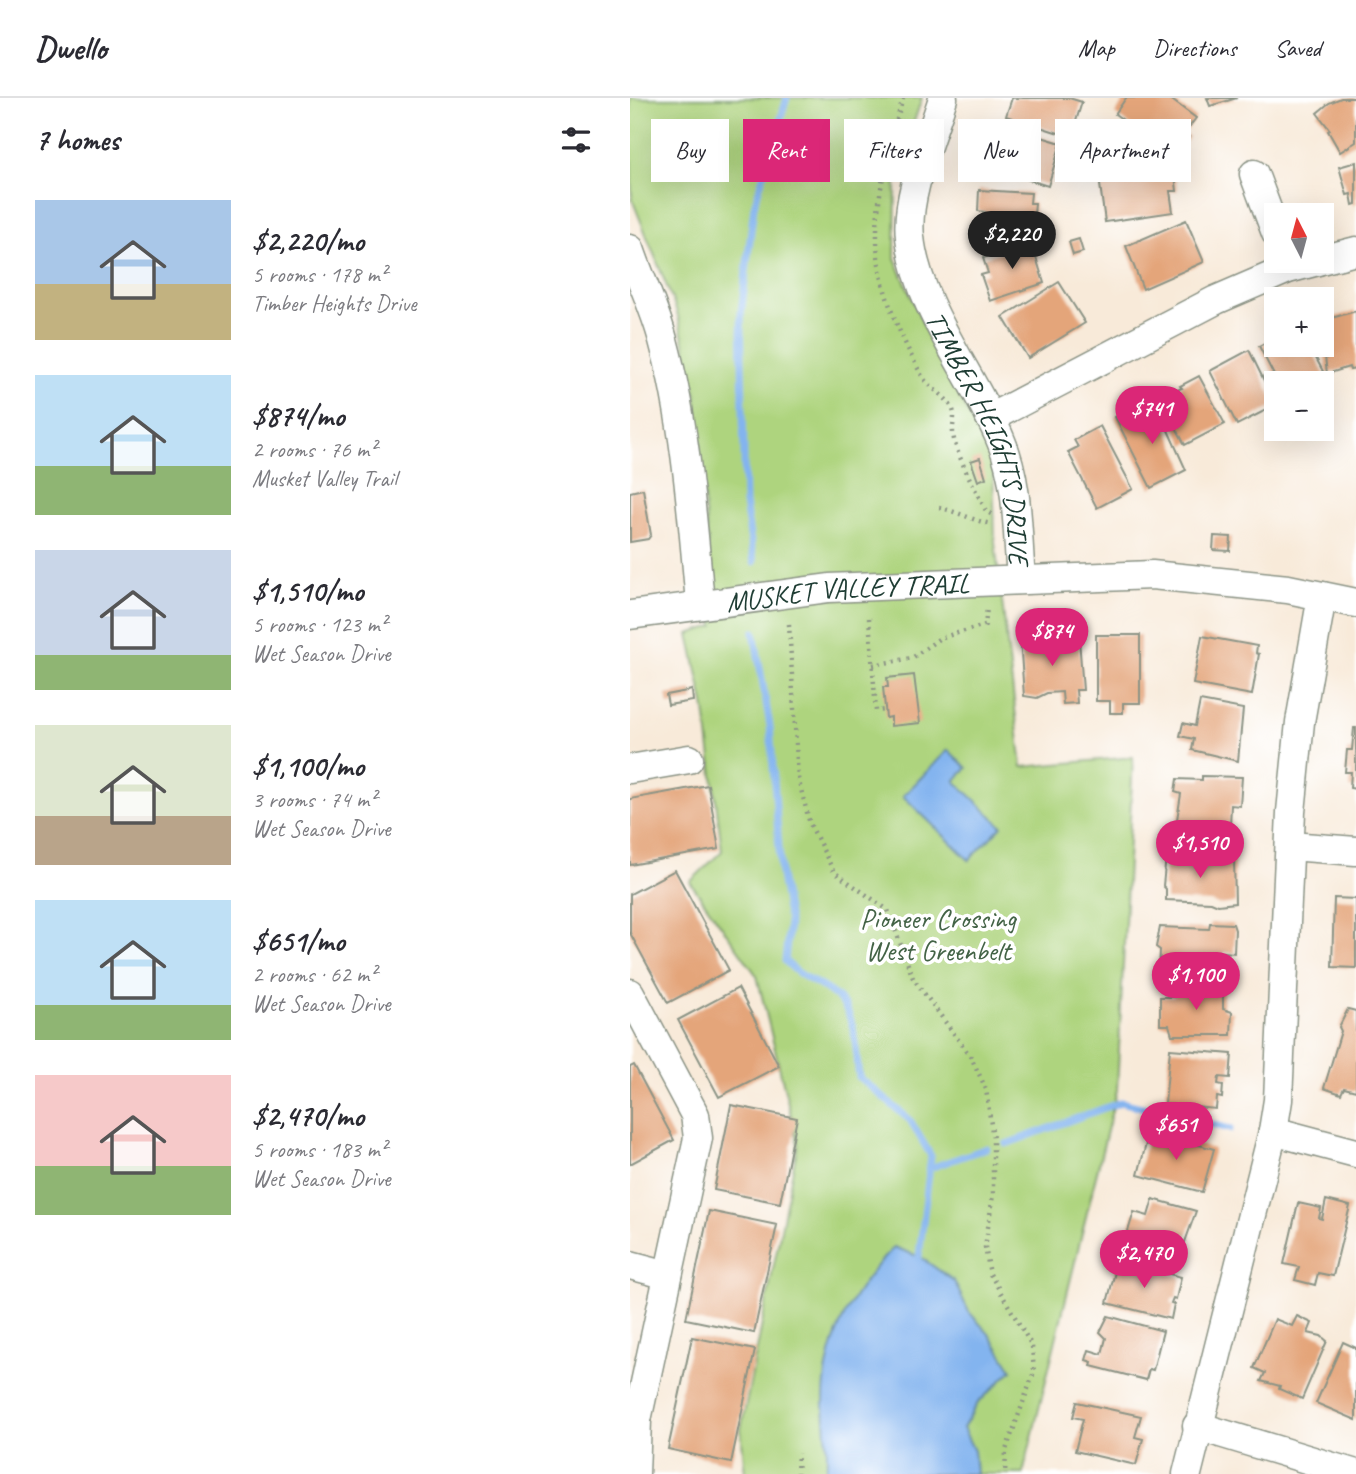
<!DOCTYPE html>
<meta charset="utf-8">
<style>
:root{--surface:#fff;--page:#f2f2f3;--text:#2b2b33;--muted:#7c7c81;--line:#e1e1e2;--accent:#db2777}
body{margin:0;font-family:Caveat,sans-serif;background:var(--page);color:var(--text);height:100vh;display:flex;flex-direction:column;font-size:26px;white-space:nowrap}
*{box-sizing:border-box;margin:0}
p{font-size:23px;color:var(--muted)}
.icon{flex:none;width:38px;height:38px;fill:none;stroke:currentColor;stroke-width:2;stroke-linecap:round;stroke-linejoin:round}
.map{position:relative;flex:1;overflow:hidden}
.details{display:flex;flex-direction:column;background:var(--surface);width:630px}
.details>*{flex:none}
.banner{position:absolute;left:21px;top:21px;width:598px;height:63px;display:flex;gap:14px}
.needle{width:46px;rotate:354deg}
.buttons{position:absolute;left:634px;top:105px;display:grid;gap:14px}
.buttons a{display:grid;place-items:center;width:70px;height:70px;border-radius:0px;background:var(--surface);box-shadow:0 7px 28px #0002;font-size:35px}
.price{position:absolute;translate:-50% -60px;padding:0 16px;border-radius:24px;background:var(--accent);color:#fff;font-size:23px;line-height:46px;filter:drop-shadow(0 2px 4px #0008)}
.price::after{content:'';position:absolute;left:50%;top:42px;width:21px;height:16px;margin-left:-10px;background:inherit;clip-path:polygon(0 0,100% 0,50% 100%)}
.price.current{background:#222;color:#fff}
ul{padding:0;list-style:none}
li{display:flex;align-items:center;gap:21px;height:175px;padding:0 35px}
li span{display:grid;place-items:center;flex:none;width:196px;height:140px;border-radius:0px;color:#555}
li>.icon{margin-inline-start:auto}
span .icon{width:84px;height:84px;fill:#fffc;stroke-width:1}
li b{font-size:30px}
h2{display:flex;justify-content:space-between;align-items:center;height:84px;padding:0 35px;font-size:30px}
.chip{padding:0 24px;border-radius:0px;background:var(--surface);box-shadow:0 7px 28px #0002;font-size:24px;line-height:63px}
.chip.current{background:var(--accent);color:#fff}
header{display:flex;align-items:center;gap:42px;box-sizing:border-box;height:98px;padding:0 35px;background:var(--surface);border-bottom:2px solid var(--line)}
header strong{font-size:33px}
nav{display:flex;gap:38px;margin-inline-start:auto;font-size:24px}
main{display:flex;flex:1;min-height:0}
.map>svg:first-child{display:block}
.green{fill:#aed47e;stroke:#668859;stroke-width:2}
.water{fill:#83b4ef;stroke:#517892;stroke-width:2}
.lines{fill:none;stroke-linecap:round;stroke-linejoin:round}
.stream{stroke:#83b4ef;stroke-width:7}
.building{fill:#e4a57a}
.street-casing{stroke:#8c9486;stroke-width:31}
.path{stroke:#8c9486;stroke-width:4.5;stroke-dasharray:2 5;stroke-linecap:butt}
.street{stroke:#fff;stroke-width:28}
.labels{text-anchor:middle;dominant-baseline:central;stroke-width:7;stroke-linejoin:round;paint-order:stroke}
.street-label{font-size:28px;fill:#1f3d34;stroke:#fff}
.park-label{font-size:28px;fill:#436346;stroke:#fff}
</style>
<header>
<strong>Dwello</strong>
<nav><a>Map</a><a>Directions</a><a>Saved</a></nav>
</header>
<main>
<section class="details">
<h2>7 homes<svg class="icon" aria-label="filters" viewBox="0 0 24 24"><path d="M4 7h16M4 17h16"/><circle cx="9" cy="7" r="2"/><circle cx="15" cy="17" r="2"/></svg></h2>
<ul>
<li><span style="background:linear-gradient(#a9c7e8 60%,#c2b280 0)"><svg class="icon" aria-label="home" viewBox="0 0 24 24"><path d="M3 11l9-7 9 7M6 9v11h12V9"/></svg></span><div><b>$2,220/mo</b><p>5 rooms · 178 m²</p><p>Timber Heights Drive</p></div></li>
<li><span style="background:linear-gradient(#bfe0f5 65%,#8fb573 0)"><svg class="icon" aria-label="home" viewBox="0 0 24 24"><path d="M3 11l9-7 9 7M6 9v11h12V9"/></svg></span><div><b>$874/mo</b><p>2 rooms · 76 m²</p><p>Musket Valley Trail</p></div></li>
<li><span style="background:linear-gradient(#c9d6e8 75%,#8fb573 0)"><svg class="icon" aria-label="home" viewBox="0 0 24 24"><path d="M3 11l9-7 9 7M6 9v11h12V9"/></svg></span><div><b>$1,510/mo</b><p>5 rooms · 123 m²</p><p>Wet Season Drive</p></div></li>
<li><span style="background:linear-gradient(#dfe7d0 65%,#b9a48a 0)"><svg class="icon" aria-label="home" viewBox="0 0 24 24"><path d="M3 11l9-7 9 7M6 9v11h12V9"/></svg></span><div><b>$1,100/mo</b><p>3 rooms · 74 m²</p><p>Wet Season Drive</p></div></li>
<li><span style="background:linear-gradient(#bfe0f5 75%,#8fb573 0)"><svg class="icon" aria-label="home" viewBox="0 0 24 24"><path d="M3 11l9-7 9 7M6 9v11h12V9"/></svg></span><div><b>$651/mo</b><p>2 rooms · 62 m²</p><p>Wet Season Drive</p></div></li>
<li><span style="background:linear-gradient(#f6c9c9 65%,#8fb573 0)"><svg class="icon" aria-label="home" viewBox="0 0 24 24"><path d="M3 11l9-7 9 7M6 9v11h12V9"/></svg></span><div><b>$2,470/mo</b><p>5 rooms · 183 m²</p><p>Wet Season Drive</p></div></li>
</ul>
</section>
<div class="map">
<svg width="726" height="1376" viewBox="0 0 726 1376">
<rect width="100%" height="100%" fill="#fff"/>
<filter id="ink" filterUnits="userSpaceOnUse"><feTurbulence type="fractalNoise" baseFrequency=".0143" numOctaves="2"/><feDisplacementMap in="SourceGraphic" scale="14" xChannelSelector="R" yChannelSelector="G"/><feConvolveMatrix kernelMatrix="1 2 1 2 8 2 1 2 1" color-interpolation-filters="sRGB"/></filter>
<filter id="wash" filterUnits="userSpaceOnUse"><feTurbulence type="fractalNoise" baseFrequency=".00686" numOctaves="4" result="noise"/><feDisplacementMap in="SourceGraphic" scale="28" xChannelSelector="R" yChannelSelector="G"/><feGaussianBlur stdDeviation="1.57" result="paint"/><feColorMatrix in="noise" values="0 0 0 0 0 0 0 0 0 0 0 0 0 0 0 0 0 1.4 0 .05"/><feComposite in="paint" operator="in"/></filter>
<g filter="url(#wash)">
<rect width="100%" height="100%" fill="#f8ead9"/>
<!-- green -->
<polygon class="green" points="0,0 292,0 266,77 265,160 303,250 363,362 365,445 392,669 503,659 487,992 393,1376 115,1376 111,1331 168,1046 127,878 60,784 92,753 75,611 59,536 84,528 66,297 47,214 2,101"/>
<!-- water -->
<g class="water">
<polygon points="318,652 337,670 325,683 372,728 339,762 273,698"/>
<path d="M264 1149 290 1159 324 1183 339 1214 360 1237 382 1272 348 1305 333 1330 344 1353 346 1376H196C199 1352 195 1331 194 1307 193 1245 222 1192 264 1149Z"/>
</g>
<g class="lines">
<!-- stream -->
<g class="stream">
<polyline points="124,464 115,405 111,216 124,108 157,0"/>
<path d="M124 534 140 628 151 777 159 824 155 863C173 881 181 881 200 894 228 911 225 951 229 979L280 1022 301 1058 288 1166"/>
<polyline points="376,1046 491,1004 600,1031"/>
<polyline points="300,1070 357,1050"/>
</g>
</g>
<g id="blocks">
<!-- building -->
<g class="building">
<polygon points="382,0 439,0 452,4 441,39 376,18"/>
<polygon points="496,0 539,0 566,20 554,36 559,39 544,59 485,16"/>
<polygon points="577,0 607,0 580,8"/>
<polygon points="711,0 726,0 726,44 710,54 698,33 700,32 687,15 699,5"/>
<polygon points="369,26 431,45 418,88 355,68"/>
<polygon points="726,64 726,106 723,107 721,96 717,97 709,69"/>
<polygon points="544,69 547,93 540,93 543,114 475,124 469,79"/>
<polygon points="349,92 401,95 400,105 405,105 404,117 399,117 398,138 354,135 355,114 348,113"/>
<polygon points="556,122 574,164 513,191 496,148"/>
<polygon points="449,141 453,154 443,157 439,144"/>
<polygon points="405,142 409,155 405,156 414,185 360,203 351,177 358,175 353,160"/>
<polygon points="429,184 455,225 398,260 373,219"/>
<polygon points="726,213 726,271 720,272 719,269 697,276 691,223"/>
<polygon points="646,239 646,247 679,247 696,279 688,285 648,285 629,248"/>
<polygon points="619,252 646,307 607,327 580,273"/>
<polygon points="569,278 595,326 555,347 530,298 552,290 550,288"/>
<polygon points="528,310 556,372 521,390 485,319 501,311 506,322"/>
<polygon points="470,328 503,391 467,410 438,354 448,349 444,342"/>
<polygon points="350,360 356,380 348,383 341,363"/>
<polygon points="13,391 21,437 18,441 0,444 0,394"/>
<polygon points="584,438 601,439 600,453 583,452"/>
<polygon points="466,537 510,537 510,605 493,605 493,615 480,615 480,603 466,603"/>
<polygon points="572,538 627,548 626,555 629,556 622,597 563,586"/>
<polygon points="407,539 407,545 449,541 453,592 446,592 447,605 433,606 432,594 417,595 407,600 394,598 390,540"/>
<polygon points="284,577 290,625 261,628 261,619 256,620 253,589 258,589 257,580"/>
<polygon points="62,592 63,603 38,607 36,597"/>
<polygon points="570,603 613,611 608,663 562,652 564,641 550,638 553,625 565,628"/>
<polygon points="724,630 726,630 726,691 720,690 721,674 715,674 717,652 722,652"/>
<polygon points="572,678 612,679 610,708 601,707 600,728 546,728 551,696 545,694 547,681 572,682"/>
<polygon points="78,687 89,751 0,767 0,701"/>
<polygon points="536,758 604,761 605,805 588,807 581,804 536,802 536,791 533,788"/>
<polygon points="45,772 99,872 38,905 0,835 0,796"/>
<polygon points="704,800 726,801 726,870 702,869"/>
<polygon points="580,825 603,826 605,832 604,855 594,854 591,876 529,873 530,852 526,849 530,829 579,831"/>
<polygon points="544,889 593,889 593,911 602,914 601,937 542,937 539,927 530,927 530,899 544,899"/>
<polygon points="108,890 149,968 89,999 48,922"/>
<polygon points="718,911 726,913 726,993 714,990 711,996 694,990 711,933 709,929"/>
<polygon points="540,951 602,956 600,980 589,979 588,986 593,987 592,1000 587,999 586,1011 535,1006"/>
<polygon points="4,967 44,1042 0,1066 0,969"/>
<polygon points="101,1007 167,1020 150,1105 84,1092"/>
<polygon points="519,1034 584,1051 572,1094 508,1077"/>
<polygon points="523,1101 566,1113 550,1158 495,1143 504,1114 518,1118"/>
<polygon points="696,1102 720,1108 703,1178 688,1175 685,1187 665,1182 669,1169 654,1166 668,1105 691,1110 689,1120 692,1121"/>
<polygon points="79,1113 147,1127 124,1235 56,1221"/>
<polygon points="488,1162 551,1179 546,1201 543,1200 541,1205 544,1206 541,1221 477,1205"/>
<polygon points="478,1218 533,1233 523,1272 519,1271 516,1282 461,1268 462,1264 456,1262 459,1252 472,1256 476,1240 470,1234"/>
<polygon points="667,1218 682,1225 678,1235 691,1238 697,1243 672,1301 649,1291 650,1288 631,1283 635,1275 624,1270 645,1221 662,1228"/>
<polygon points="62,1239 125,1252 101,1365 38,1351"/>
<polygon points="713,1244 726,1250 726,1322 686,1305"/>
<polygon points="447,1304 511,1318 505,1339 513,1341 506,1367 445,1353 453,1321 443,1319"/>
</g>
</g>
</g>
<g filter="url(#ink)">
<use href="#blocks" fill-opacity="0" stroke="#8c9486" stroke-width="2"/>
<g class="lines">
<defs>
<g id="street">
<path id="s1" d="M313 0C301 40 275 98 280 139 287 209 345 279 371 343 389 385 387 436 391 480"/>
<polyline points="624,76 646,135"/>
<path d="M0 151C10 181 25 211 33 242 56 327 62 417 70 505"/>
<polyline points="691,162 726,153"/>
<polyline points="360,320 586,202 658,171 688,163"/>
<path id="s2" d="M0 517 199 490 522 477 658 491 726 505"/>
<polyline points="0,671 59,661"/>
<polyline points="660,748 726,753"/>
<polyline points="0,895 65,1017 68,1040 7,1322 5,1376"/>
<polyline points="643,1033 726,1055"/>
<polyline points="0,1167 38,1177"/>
<polyline points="567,1328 726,1376"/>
<polyline points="557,1376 643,1033 648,1002 661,714 670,624 692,498"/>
</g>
</defs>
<!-- street casing -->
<use href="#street" class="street-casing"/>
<!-- path -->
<g class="path">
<path d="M273 0C260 46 246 93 247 142 247 187 270 238 292 278 299 290 314 296 321 308 327 317 322 325 323 334 323 352 348 396 356 413L361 416"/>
<path d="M309 410C328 413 342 423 362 426"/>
<polyline points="239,520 246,613 255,612"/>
<polyline points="159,526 168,680 180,726 204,774 258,812 283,880 341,959 356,991 363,1041 363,1097 355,1149 360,1176 402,1248 404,1274 376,1352 375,1376"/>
<polyline points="243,567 282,560 310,540 355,527 357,510"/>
<polyline points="167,1376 168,1355"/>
</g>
<!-- street -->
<use href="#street" class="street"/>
</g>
</g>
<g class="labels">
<!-- street labels -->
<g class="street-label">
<text stroke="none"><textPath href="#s1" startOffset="359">TIMBER HEIGHTS DRIVE</textPath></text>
<text stroke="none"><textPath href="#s2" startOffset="219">MUSKET VALLEY TRAIL</textPath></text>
</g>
<!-- park labels -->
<g class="park-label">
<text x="308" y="820">Pioneer Crossing<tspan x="308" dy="32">West Greenbelt</tspan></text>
</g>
</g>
</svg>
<div class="buttons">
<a><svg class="needle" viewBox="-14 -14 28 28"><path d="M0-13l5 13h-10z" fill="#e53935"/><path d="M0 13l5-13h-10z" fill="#7c7c81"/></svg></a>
<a>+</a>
<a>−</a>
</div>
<b class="price current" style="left:382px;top:173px">$2,220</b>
<b class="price" style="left:522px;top:348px">$741</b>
<b class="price" style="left:422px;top:570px">$874</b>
<b class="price" style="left:570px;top:782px">$1,510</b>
<b class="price" style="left:566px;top:914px">$1,100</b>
<b class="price" style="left:546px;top:1064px">$651</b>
<b class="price" style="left:514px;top:1192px">$2,470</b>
<div class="banner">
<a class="chip">Buy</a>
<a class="chip current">Rent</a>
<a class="chip">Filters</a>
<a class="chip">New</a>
<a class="chip">Apartment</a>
</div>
</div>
</main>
